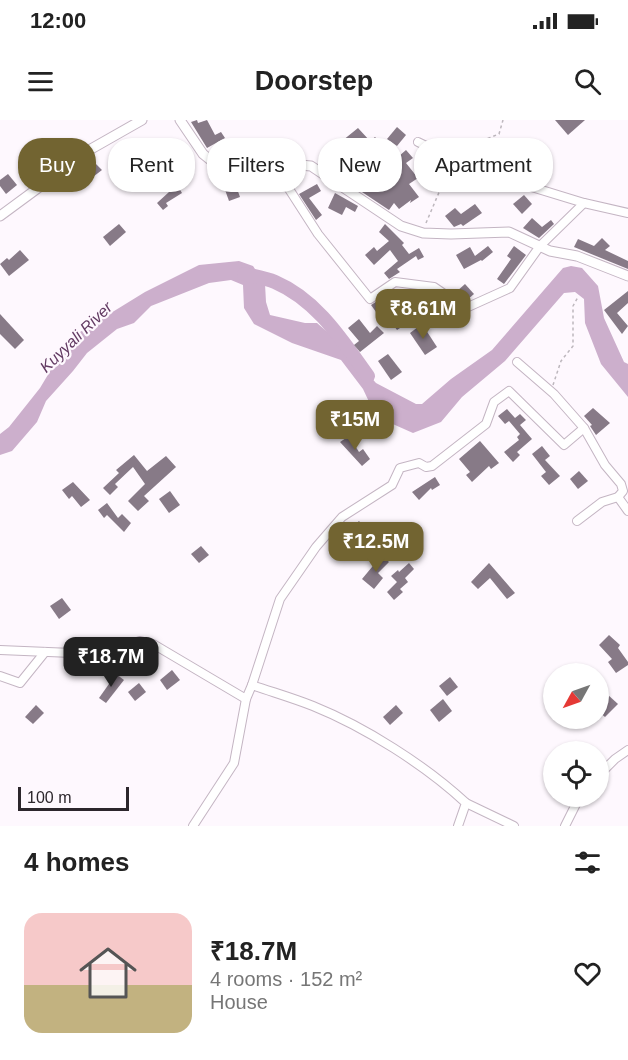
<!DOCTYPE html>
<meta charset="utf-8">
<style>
:root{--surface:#fff;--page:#f2f2f2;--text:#222;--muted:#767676;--accent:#726431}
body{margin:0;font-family:Arial,sans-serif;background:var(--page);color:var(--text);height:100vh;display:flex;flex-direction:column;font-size:22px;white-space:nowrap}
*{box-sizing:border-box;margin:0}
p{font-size:20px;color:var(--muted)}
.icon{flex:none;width:33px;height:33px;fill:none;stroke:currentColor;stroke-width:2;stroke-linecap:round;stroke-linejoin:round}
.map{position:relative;height:706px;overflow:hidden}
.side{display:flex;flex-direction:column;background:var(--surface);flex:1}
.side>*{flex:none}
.hud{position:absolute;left:18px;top:18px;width:592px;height:54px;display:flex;gap:12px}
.needle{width:39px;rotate:230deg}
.controls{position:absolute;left:543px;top:543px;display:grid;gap:12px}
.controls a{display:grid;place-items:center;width:66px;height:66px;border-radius:50%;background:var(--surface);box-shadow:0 2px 4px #0004;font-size:30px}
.scale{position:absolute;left:18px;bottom:15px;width:111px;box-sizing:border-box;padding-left:6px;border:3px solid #2c262c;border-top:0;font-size:16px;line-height:21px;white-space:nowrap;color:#2c262c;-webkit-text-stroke:4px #fef8fe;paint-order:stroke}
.price{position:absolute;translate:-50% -51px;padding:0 14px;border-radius:12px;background:var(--accent);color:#fff;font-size:20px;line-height:39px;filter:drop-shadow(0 2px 3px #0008)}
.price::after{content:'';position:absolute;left:50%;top:36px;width:18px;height:14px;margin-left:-9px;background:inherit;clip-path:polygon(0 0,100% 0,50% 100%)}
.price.active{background:#222;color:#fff}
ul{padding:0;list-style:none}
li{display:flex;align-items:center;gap:18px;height:150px;padding:0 24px}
li span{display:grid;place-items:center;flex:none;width:168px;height:120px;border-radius:18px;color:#555}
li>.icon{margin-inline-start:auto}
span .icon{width:72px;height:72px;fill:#fffc;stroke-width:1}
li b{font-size:26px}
h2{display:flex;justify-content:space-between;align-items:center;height:72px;padding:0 24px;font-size:26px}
.chip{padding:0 21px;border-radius:24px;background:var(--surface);box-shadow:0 2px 4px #0004;font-size:21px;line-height:54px}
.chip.active{background:var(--accent);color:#fff}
.status{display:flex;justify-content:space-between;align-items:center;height:42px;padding:0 30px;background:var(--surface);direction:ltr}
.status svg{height:16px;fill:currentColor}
header{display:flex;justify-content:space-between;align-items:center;height:78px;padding:0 24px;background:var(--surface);font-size:27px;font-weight:700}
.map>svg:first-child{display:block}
.water{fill:#ccafcc}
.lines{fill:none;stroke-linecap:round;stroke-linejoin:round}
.river{stroke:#ccafcc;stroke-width:14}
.building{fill:#877a87}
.minor-casing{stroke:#c4b5c3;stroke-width:10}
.major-casing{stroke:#c4b5c3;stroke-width:11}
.path{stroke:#bdb7bd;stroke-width:1.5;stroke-dasharray:3 3;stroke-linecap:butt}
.minor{stroke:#fff;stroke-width:8}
.major{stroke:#fff;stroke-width:9}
.labels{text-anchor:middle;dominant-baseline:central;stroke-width:4.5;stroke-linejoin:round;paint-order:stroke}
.water-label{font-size:16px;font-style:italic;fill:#633b63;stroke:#fef8fe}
</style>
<div class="status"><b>12:00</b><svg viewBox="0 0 49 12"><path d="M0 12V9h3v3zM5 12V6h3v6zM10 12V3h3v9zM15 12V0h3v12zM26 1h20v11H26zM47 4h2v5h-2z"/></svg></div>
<header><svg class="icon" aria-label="menu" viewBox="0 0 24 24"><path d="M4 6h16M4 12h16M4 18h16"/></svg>Doorstep<svg class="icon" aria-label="search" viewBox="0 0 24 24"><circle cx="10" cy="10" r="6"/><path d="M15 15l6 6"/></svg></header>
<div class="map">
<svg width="628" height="706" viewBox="0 0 628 706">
<rect width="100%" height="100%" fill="#fef8fe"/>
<!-- water -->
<polygon class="water" points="239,141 253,146 265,164 266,182 270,195 305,203 317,203 340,223 376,263 416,284 422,284 451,259 492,230 563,148 571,146 582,148 598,166 604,198 624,242 628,244 628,277 601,244 585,203 584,179 575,172 564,173 505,241 462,277 441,302 413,313 386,301 371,286 363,269 341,240 292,223 254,204 244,188 243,165 231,160 209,163 151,186 134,203 117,209 87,233 73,251 46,281 37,302 12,331 0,335 0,314 9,307 40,268 52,248 80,212 145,172 199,145"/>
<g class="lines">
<!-- river -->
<path class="river" d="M244 154C254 156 266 158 275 162 317 180 342 220 368 256"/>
</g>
<!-- building -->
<g class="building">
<polygon points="197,0 198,3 207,0 215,15 221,12 225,18 207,28 191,2"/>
<polygon points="555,0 585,0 568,15"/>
<polygon points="397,7 406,15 397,26 387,19"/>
<polygon points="358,8 370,21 375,17 381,23 367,35 369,38 362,45 353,35 339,47 333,40 343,31 337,25"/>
<polygon points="71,21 79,30 47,53 42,45 61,33 59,31"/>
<polygon points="256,23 258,33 226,39 224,29"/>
<polygon points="406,30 413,38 406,43 418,58 409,64 419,77 410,83 411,80 399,89 394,83 389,90 362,72 352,61 358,55 367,64"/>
<polygon points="95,43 102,50 85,63 77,53 85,48 87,50"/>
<polygon points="8,54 17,65 6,74 0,66 0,60"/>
<polygon points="176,63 182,73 166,83 168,86 163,90 157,83 169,72 167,69"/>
<polygon points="235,63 240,77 229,81 224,67"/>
<polygon points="317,64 321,71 309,78 322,95 316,100 299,74"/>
<polygon points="335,73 358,86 355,92 346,87 342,95 328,88"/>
<polygon points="524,75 532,84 522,94 513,84"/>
<polygon points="475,84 482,93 463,106 461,104 454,107 445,96 455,88 461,94"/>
<polygon points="532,98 542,107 551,100 554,104 539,118 523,108"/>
<polygon points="119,104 126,112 110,126 103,117"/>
<polygon points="385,104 404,123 402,125 409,134 419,128 424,137 418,140 416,136 397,149 400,152 389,159 384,153 398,141 390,130 374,145 365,135 374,127 377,131 389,121 379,112"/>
<polygon points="602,118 610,126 605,130 628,141 628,149 574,127 578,119 594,126"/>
<polygon points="488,126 493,132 482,141 481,140 464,149 456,135 470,127 475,136"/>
<polygon points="514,126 526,135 504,164 497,159 511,139 507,136"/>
<polygon points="20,130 29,140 9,156 0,144 7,138 9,140"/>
<polygon points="465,164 474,174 467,180 456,172"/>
<polygon points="628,171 628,183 617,193 628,206 622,214 604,190"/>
<polygon points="382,178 394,197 398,194 406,204 397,210 385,193 379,196 371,185"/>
<polygon points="448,184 457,194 447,202 439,192"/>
<polygon points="0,194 24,220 15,229 0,214"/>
<polygon points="359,199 370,213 377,206 384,213 360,232 354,225 359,221 348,208"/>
<polygon points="422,204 437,227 425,235 410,213"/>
<polygon points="388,234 402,252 391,260 378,241"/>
<polygon points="593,288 610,303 596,315 590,306 592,305 584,296"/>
<polygon points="507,289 515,298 520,294 526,300 520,305 532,319 517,332 520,335 513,342 504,332 519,320 517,317 520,314 509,301 505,304 498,296"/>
<polygon points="349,316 359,332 363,329 370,339 362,346 340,322"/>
<polygon points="480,321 499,343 491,349 489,346 472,362 466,355 470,352 459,339"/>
<polygon points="542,326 550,336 545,340 560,356 549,365 541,356 546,352 532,334"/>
<polygon points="134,335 147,351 166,336 176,347 144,376 149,381 138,391 128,381 145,364 133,347 115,364 118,367 110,375 103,368 119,353 116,350"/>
<polygon points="579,351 588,361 578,369 570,359"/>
<polygon points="435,357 440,365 432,370 431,368 419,380 412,372"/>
<polygon points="73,362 90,380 81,387 72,376 69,379 62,370"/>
<polygon points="170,371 180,385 169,393 159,379"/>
<polygon points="107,383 118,398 122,394 131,403 124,412 107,395 104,398 98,390"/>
<polygon points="359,401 368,412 359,420 350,409"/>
<polygon points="201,426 209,435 199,443 191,434"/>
<polygon points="382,435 389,442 378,453 383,458 374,469 362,459"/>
<polygon points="409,443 414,449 405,458 408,462 400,469 403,472 394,480 387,472 397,462 391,456 398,450 399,452"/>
<polygon points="489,443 515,473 507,479 490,458 478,469 471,462"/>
<polygon points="62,478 71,490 59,499 50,486"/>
<polygon points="609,515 620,525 618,528 628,542 628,545 616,553 608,542 612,539 599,525"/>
<polygon points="172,550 180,560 167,570 160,560"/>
<polygon points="116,554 124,560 106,583 99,578"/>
<polygon points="450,557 458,567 447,576 439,566"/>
<polygon points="139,563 146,572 135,581 128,572"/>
<polygon points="607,574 618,584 605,597 598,591 598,582"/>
<polygon points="443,579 452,591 439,602 430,590"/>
<polygon points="36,585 44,593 33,604 25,597"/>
<polygon points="396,585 403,593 390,605 383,597"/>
</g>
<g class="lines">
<defs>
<g id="minor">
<polyline points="278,43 280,55 318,114 370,179 395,162 434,167 456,182 468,187 510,168 540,126 584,83 476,50 418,22"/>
<polyline points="584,83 628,93"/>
<polyline points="517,242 554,274 584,308 605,345 621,364 623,371 618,377 628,391"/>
<polyline points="577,401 602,382 618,377"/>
<polyline points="0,530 96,534 140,521 153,524 246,579"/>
<polyline points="0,556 20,563 45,532"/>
<polyline points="252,565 280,479 316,427 342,397 392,365 400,348 419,343 426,347 432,346 486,304 494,282 509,271 564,325 584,308"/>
<polyline points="598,656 615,639 628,630"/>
<polyline points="466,683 514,706"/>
<path d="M193 706 234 643 246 579 252 565C272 572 293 578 313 586 365 607 425 645 466 683L458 706"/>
<polyline points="565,706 580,676"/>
</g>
<g id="major">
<polyline points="180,0 203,34 213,42 227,46 278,43 311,46 401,106 423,113 451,114 509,112 550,131 577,136 628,156"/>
<polyline points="0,96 91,29 142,0"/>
</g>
</defs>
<!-- minor casing -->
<use href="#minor" class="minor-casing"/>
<!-- major casing -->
<use href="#major" class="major-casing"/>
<!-- path -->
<g class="path">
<polyline points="466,36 471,25 499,14 503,0"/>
<polyline points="426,103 443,63 459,51"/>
<polyline points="553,265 561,241 573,226 573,186 578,177"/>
</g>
<!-- minor -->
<use href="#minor" class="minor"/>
<!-- major -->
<use href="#major" class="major"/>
</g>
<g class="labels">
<!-- water labels -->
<g class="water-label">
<text transform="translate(76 217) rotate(-44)">Kuyyali River</text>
</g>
</g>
</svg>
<div class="controls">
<a><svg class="needle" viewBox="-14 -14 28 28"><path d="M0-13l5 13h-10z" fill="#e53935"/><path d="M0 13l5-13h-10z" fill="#767676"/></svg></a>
<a><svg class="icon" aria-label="locate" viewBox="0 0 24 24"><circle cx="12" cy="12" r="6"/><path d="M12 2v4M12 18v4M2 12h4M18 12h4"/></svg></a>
</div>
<div class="scale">100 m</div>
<b class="price" style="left:423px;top:220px">₹8.61M</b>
<b class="price" style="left:355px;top:331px">₹15M</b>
<b class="price" style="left:376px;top:453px">₹12.5M</b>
<b class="price active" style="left:111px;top:568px">₹18.7M</b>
<div class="hud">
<a class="chip active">Buy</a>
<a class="chip">Rent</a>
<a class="chip">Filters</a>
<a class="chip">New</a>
<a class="chip">Apartment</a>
</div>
</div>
<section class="side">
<h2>4 homes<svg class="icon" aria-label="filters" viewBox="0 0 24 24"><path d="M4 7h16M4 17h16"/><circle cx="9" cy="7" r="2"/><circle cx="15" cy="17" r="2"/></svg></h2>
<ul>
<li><span style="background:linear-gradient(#f6c9c9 60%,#c2b280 0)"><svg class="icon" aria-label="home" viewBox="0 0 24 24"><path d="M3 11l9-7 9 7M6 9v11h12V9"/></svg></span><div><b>₹18.7M</b><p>4 rooms · 152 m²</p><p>House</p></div><svg class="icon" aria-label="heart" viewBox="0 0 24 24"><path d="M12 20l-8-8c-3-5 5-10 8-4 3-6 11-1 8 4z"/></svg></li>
</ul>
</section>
